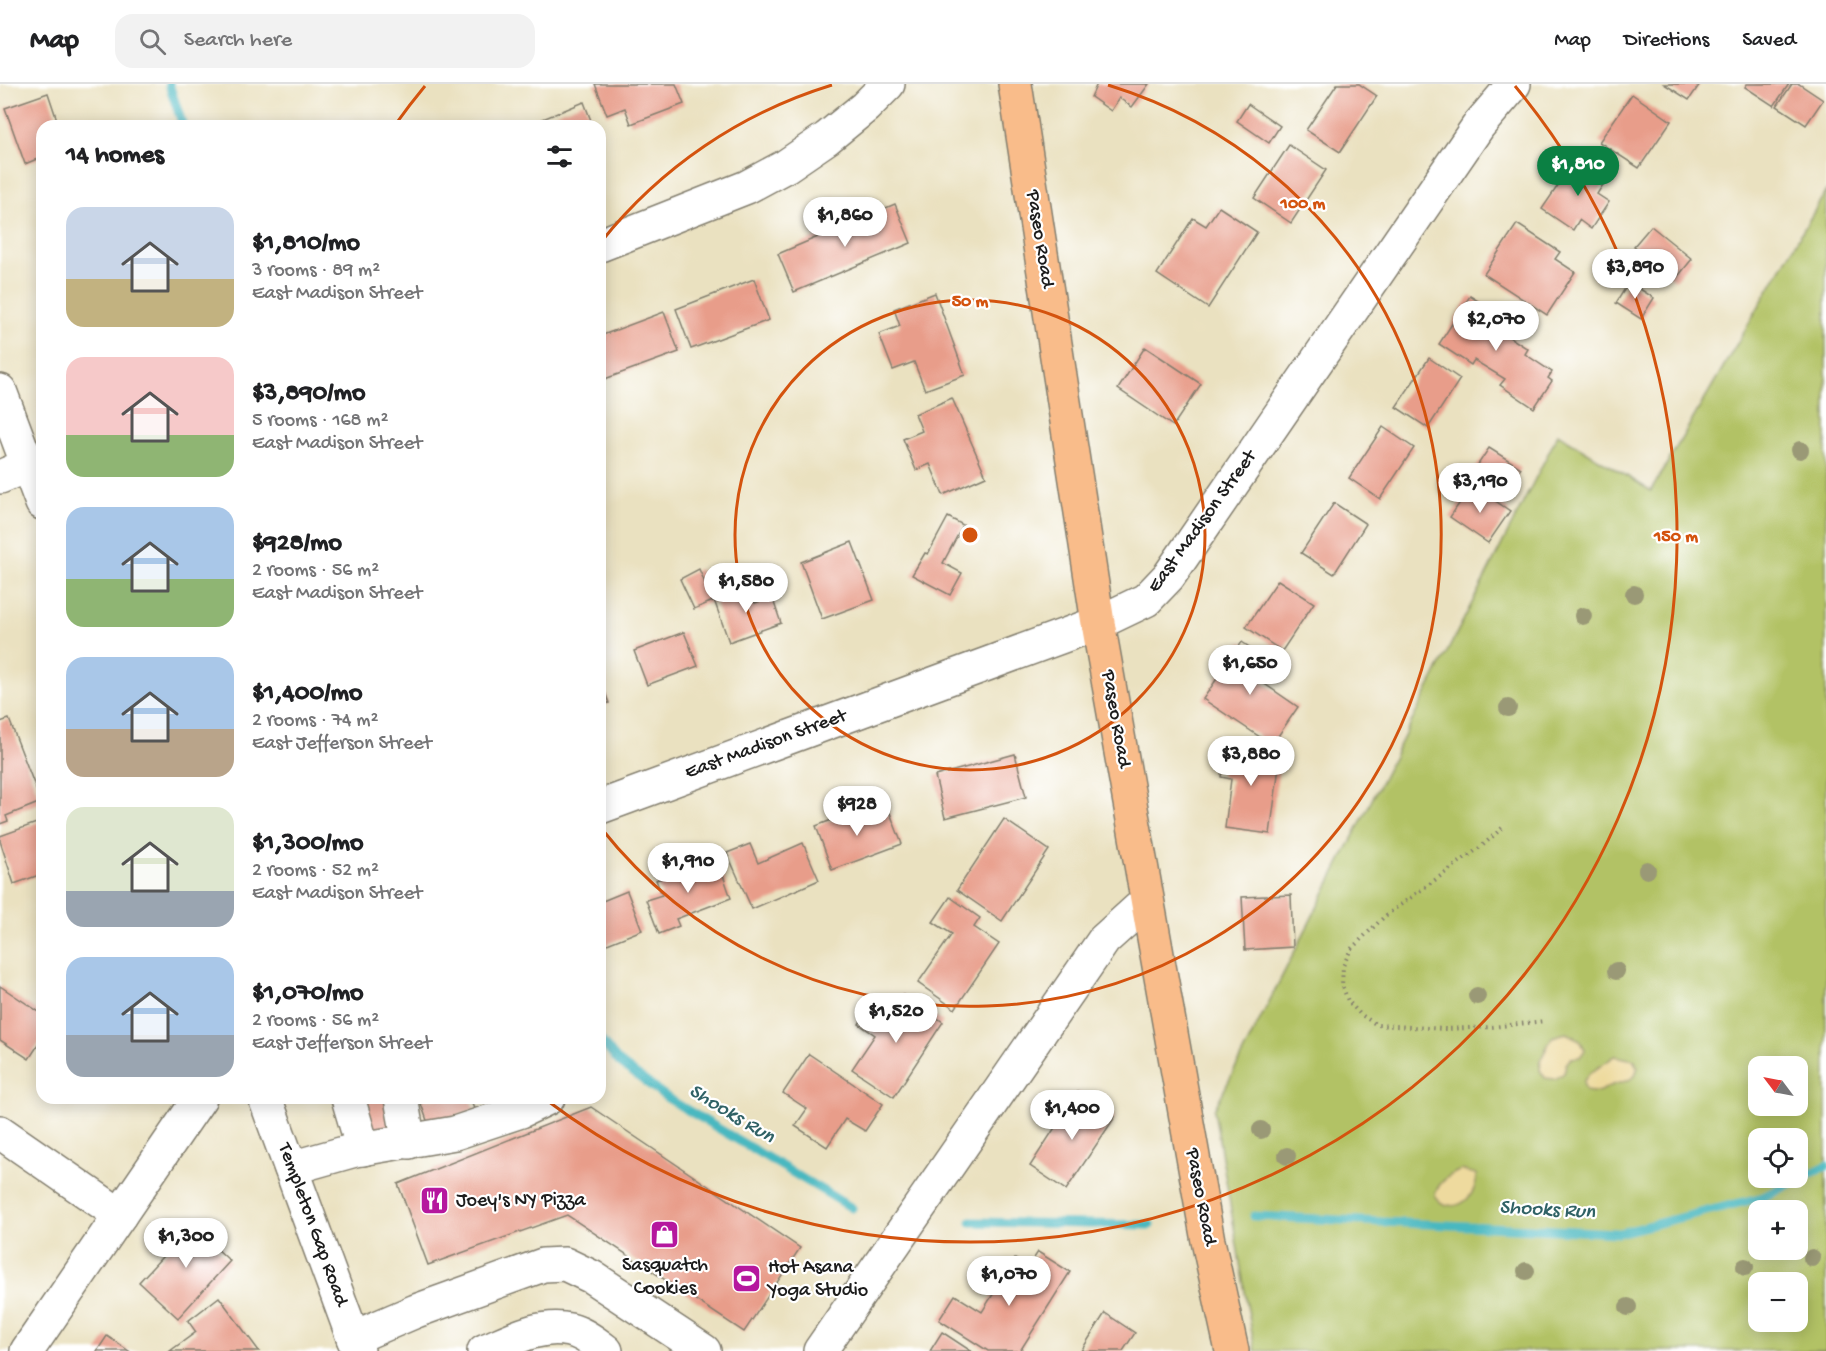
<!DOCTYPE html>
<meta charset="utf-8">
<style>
:root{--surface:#fff;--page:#f2f2f2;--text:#202124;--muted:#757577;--line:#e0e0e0;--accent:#0b8043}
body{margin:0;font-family:"Gochi Hand",sans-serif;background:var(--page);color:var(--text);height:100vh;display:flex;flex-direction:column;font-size:22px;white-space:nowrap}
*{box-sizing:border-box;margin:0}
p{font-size:20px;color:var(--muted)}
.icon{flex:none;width:33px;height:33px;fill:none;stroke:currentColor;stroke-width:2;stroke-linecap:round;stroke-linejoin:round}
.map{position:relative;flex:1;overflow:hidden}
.panel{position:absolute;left:36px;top:36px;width:570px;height:984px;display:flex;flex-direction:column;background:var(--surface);border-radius:18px;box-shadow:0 3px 15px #0003}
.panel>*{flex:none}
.needle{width:39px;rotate:302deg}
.tools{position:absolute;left:1748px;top:972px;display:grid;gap:12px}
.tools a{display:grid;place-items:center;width:60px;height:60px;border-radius:12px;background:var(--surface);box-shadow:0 3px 15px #0003;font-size:30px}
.price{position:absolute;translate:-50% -51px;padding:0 14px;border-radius:21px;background:#fff;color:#222;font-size:20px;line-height:39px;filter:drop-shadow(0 2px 3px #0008)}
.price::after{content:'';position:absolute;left:50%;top:36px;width:18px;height:14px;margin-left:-9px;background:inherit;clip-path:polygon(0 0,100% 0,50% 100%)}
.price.active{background:var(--accent);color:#fff}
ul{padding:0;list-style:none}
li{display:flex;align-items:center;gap:18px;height:150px;padding:0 30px}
li span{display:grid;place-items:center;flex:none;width:168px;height:120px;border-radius:18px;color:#555}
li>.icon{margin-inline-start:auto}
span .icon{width:72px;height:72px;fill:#fffc;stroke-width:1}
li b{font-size:26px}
h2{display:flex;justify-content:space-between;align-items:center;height:72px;padding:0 30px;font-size:26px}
header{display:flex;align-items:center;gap:36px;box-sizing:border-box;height:84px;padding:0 30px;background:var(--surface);border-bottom:2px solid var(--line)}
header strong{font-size:28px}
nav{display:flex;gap:33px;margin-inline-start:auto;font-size:21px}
.search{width:420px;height:54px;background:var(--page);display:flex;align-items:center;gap:15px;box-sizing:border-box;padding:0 21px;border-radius:18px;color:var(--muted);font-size:22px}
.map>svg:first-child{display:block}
.green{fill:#b2c265;stroke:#676f40;stroke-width:1.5;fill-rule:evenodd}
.sand{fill:#eeda9e;stroke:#857b5d;stroke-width:1.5}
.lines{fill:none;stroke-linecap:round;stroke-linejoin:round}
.stream{stroke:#49b8c0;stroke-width:9}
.building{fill:#e89d8a}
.minor-casing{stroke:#837e6e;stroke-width:36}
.major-casing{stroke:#837e6e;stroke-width:36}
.path{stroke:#837e6e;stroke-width:4;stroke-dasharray:1.5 4.5;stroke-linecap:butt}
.minor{stroke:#fff;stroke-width:33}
.major{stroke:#f9bc8a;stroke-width:33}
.tree{fill:#9a9976}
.ring{fill:none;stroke:#d4530e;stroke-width:3}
.labels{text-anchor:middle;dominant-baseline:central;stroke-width:4.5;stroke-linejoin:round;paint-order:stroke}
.street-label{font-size:20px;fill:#1c1c1c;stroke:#fff}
.poi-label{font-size:20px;fill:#1c1c1c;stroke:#fff;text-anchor:start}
.water-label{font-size:21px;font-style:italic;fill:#306266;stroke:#fff}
.centre{fill:#d4530e;stroke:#fff;stroke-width:3}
.ring-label{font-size:18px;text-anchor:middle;font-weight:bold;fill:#d4530e;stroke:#fff;stroke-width:4.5;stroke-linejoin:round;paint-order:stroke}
</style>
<header>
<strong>Map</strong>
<div class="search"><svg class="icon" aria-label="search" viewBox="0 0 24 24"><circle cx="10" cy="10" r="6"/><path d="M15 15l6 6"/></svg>Search here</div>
<nav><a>Map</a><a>Directions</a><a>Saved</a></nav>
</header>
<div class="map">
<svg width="1826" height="1267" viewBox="0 0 1826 1267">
<rect width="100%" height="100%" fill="#fff"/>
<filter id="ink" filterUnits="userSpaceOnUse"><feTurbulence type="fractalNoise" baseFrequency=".0167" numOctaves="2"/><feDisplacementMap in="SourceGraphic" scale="12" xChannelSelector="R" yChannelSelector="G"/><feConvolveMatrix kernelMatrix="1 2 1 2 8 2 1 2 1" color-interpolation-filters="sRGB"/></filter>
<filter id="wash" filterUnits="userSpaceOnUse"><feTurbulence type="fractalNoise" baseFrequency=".008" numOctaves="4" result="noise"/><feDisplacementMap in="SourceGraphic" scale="24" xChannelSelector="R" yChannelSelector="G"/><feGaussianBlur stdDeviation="1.35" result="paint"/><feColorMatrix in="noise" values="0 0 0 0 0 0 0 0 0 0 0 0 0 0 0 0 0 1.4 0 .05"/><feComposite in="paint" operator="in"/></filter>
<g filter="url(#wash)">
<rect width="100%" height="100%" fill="#eae1c0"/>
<!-- green -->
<path class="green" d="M1826 107V1267H1255L1214 1026 1558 350 1651 407ZM1758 982H1797V1022H1758ZM1758 1054H1797V1094H1758ZM1758 1126H1797V1166H1758ZM1758 1198H1797V1238H1758Z"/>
<!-- sand -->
<g class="sand">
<polygon points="1566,949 1580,956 1585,966 1580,973 1571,974 1566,980 1564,989 1555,995 1545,994 1540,986 1541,975 1552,953"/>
<path d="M1615 972 1634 976 1638 982 1635 992C1628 997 1624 998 1616 1000 1604 1003 1601 1011 1586 1007L1583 998 1589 990Z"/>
<path d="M1461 1086 1476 1090C1479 1108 1461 1129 1442 1119 1439 1118 1437 1115 1435 1112 1437 1099 1449 1091 1461 1086Z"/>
</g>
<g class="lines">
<!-- stream -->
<g class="stream">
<polyline points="169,0 183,42"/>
<polyline points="600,956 620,979 669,1015 852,1124"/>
<polyline points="1254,1132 1619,1149 1763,1113 1826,1082"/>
<polyline points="971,1138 1150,1141"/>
</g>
</g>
<g id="blocks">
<!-- building -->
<g class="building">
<polygon points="595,0 676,0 684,20 631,40 625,24 607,31"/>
<polygon points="1097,0 1149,0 1132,23 1119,14 1111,27 1091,13"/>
<polygon points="1337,0 1359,0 1377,12 1340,68 1306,46"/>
<polygon points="1664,0 1700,0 1689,16"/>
<polygon points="1747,0 1789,0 1774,22 1745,3"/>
<polygon points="1792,0 1799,0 1823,16 1806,41 1777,22"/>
<polygon points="48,9 59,42 42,42 42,73 25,80 5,24"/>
<polygon points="1632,10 1671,37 1639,84 1599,58"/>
<polygon points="584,18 593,42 535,42 533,39"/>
<polygon points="1248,20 1280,42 1269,59 1237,37"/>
<polygon points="1289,61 1326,86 1291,139 1254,114"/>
<polygon points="1576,75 1606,96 1597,110 1609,118 1591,145 1579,136 1573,146 1542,125"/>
<polygon points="895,120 911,159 794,208 778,170"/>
<polygon points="1219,123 1257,148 1208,224 1157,190 1193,134 1206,142"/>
<polygon points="1517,140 1560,168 1555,175 1575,188 1547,231 1484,190"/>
<polygon points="1651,142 1692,175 1675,196 1634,162"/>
<polygon points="754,195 769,236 691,265 676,225"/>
<polygon points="1629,198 1654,214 1641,235 1616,219"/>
<polygon points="935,209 965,291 925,306 914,278 893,286 879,250 900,242 894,225"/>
<polygon points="1470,212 1505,234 1497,245 1528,265 1525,270 1552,288 1548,294 1552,297 1534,324 1500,301 1505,295 1474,276 1471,281 1439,260"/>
<polygon points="664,228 679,268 602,296 600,289 600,252"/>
<polygon points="1145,263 1201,300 1173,342 1118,305"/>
<polygon points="1429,274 1460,295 1428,344 1396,323"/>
<polygon points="952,314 986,392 943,411 930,380 916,386 903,355 922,347 915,330"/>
<polygon points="1383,343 1414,364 1380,415 1349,394"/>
<polygon points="1489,364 1521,384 1503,412 1471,391"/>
<polygon points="1472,401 1510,427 1488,459 1450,433"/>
<polygon points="1334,419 1366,440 1334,490 1301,469"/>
<polygon points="948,433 963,441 943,479 962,489 950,511 912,491 925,469 928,470"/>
<polygon points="852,458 874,516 822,535 801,478"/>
<polygon points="699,485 713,517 694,525 680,495"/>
<polygon points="1278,496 1314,519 1282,567 1246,543"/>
<polygon points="749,503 755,519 772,513 781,539 729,558 714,516"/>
<polygon points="684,548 698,582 647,601 634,567"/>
<polygon points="1242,558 1268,576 1256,594 1298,623 1272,661 1203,615"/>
<polygon points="600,594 609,619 600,622"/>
<polygon points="9,635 41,718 6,732 8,737 0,740 0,638"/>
<polygon points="1225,660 1281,668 1270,750 1225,744 1231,695 1221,693"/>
<polygon points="1015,670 1026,713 945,734 935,692"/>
<polygon points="868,722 873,736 890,729 902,760 832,786 816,742"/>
<polygon points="1004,735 1049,766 1002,837 957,806"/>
<polygon points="42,737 42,790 14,800 0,757 0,752"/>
<polygon points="803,759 819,796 752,825 727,769 750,760 758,779"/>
<polygon points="717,774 731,814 676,835 679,842 659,850 646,816 662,811 656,796"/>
<polygon points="627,807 642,846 600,863 600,818"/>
<polygon points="1291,811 1293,863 1245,866 1242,813"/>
<polygon points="950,813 980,834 974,843 999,860 955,925 918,899 952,850 933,838"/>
<polygon points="0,902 42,930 42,955 29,975 0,956"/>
<polygon points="903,911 943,938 894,1013 852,985 875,951 859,940 870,923 887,934"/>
<polygon points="809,970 883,1020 865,1047 845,1035 827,1063 795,1042 807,1025 783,1009"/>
<polygon points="1078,1008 1115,1033 1066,1106 1030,1082"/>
<polygon points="364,1014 390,1014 395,1046 370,1050"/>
<polygon points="419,1014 470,1014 474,1025 429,1042"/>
<polygon points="591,1023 800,1164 744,1248 567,1131 428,1181 398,1100"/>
<polygon points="198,1134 222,1156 215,1163 230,1177 178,1234 139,1198"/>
<polygon points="1038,1168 1070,1188 1020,1267 988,1267 939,1236 955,1211 982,1228 1015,1175 1028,1183"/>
<polygon points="219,1213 259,1267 170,1267 196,1248 188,1237"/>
<polygon points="1105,1229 1135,1249 1123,1267 1081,1267"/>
<polygon points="942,1248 971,1267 930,1267"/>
<polygon points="107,1252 129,1267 97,1267"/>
</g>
</g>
</g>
<g filter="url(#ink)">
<use href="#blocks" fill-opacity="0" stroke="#837e6e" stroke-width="1.5"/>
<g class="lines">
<defs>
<g id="minor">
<polyline points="600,161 747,103 786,82 827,54 865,23 888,0"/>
<polyline points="0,307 42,419"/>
<polyline points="0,393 42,375"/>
<polyline points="600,723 1098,539 1146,516 1169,492 1479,41 1514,0"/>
<polyline points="265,1014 358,1267"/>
<polyline points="348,1014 363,1065"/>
<polyline points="401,1014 409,1058"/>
<polyline points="0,1048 120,1131"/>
<polyline points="291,1084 355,1066 455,1049 521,1027 548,1014"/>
<polyline points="353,1254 416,1227 543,1181 565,1180 592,1193 704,1267"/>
<polyline points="27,1267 200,1014"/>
<path d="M484 1267C511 1256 540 1239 570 1246 583 1249 596 1259 606 1267"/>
<polyline points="820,1267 1104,856 1146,818"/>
</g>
<polyline id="major" points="1015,0 1098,539 1208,1157 1232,1267"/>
</defs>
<!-- minor casing -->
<use href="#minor" class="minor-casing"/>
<!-- major casing -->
<use href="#major" class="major-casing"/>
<!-- path -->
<polyline class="path" points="1502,744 1482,762 1385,832 1351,865 1343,882 1342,901 1348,917 1360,930 1377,941 1446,945 1492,943 1545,937"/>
<!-- minor -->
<use href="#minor" class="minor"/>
<!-- major -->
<use href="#major" class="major"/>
</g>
<!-- trees -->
<g class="tree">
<circle cx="1800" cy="366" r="9"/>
<circle cx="1634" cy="510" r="9"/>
<circle cx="1583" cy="532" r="9"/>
<circle cx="1508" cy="624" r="9"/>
<circle cx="1647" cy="786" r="9"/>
<circle cx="1616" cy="887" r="9"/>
<circle cx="1477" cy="912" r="9"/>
<circle cx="1261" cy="1046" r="9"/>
<circle cx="1287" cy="1072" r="9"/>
<circle cx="1812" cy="1174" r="9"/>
<circle cx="1745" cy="1183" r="9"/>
<circle cx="1526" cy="1187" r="9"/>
<circle cx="1628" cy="1223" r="9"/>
</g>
</g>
<!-- distance rings -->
<g class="ring">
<circle cx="970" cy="451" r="235"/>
<path d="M601 158A471 471 0 0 1 832 1M1108 1A471 471 0 1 1 601 744"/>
<path d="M395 41A706 706 0 0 1 425 2M1515 2A706 706 0 0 1 545 1015"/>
</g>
<!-- icons -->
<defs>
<symbol id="restaurant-square" viewBox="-11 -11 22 22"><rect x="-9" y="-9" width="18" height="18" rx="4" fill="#b5179e" stroke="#fff"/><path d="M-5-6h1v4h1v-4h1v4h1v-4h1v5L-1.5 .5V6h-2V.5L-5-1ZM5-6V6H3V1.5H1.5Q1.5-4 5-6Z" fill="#fff"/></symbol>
<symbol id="shop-square" viewBox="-11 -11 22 22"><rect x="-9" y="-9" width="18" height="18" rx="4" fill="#b5179e" stroke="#fff"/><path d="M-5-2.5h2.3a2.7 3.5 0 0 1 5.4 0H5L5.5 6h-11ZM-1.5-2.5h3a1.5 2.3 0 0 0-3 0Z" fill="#fff"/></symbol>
<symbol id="stadium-square" viewBox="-11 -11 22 22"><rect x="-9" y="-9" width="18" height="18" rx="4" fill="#b5179e" stroke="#fff"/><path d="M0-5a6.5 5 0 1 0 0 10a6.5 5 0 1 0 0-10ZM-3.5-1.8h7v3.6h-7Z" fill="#fff"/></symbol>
</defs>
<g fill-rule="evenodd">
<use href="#restaurant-square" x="418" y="1100" width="33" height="33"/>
<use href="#shop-square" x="648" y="1134" width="33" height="33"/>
<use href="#stadium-square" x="730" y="1178" width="33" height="33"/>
</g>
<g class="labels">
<!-- street labels -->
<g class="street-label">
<text transform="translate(1039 155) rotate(81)">Paseo Road</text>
<text transform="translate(1203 438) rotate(-54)">East Madison Street</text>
<text transform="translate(1115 635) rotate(80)">Paseo Road</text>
<text transform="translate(766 661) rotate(-20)">East Madison Street</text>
<text transform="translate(1200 1113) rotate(79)">Paseo Road</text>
<text transform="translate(312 1141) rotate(70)">Templeton Gap Road</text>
</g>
<!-- poi labels -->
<g class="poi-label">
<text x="456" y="1117">Joey's NY Pizza</text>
<text x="665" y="1182" text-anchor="middle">Sasquatch<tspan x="665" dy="23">Cookies</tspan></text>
<text x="768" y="1184">Hot Asana<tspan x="768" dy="23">Yoga Studio</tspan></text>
</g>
<!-- water labels -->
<g class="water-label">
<text transform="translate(731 1031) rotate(31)">Shooks Run</text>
<text transform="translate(1547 1127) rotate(3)">Shooks Run</text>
</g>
</g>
<circle cx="970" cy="451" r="9" class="centre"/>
<g class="ring-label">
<text x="1303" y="124">100 m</text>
<text x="970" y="222">50 m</text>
<text x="1676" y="457">150 m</text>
</g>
</svg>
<div class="tools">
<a><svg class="needle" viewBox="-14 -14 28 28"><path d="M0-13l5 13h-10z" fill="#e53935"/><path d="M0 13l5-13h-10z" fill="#757577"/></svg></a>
<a><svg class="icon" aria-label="locate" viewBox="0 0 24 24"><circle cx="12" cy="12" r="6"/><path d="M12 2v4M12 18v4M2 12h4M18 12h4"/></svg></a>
<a>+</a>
<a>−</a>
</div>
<b class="price active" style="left:1578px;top:113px">$1,810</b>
<b class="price" style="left:845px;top:164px">$1,860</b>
<b class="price" style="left:1635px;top:216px">$3,890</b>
<b class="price" style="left:1496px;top:268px">$2,070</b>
<b class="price" style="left:1480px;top:430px">$3,190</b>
<b class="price" style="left:746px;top:530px">$1,580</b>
<b class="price" style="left:1250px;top:612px">$1,650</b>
<b class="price" style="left:1251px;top:703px">$3,880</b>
<b class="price" style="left:857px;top:753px">$928</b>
<b class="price" style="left:688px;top:810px">$1,910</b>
<b class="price" style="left:896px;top:960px">$1,520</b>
<b class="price" style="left:1072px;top:1057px">$1,400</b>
<b class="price" style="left:186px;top:1185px">$1,300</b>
<b class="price" style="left:1009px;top:1223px">$1,070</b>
<section class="panel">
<h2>14 homes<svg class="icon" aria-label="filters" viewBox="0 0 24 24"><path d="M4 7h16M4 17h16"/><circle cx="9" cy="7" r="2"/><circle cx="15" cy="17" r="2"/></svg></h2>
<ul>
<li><span style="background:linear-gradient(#c9d6e8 60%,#c2b280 0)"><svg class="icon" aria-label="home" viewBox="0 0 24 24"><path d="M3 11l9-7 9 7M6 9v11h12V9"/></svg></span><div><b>$1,810/mo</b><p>3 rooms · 89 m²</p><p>East Madison Street</p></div></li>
<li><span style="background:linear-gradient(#f6c9c9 65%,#8fb573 0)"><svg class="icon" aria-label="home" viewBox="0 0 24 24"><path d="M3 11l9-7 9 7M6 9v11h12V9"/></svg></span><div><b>$3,890/mo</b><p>5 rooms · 168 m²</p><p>East Madison Street</p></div></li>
<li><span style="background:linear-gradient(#a9c7e8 60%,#8fb573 0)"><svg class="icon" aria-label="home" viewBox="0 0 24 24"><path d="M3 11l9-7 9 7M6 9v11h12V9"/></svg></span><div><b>$928/mo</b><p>2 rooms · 56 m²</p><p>East Madison Street</p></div></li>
<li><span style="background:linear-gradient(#a9c7e8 60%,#b9a48a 0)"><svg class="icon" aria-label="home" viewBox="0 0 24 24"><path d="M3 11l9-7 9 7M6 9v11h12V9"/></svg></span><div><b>$1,400/mo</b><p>2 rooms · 74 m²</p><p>East Jefferson Street</p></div></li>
<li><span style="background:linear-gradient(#dfe7d0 70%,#9aa5b1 0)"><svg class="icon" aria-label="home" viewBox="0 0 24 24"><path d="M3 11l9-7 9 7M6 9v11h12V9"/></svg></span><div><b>$1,300/mo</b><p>2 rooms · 52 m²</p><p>East Madison Street</p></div></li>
<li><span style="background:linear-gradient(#a9c7e8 65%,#9aa5b1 0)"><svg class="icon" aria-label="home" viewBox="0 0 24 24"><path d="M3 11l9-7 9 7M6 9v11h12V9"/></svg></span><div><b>$1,070/mo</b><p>2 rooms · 56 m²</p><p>East Jefferson Street</p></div></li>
</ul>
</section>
</div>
